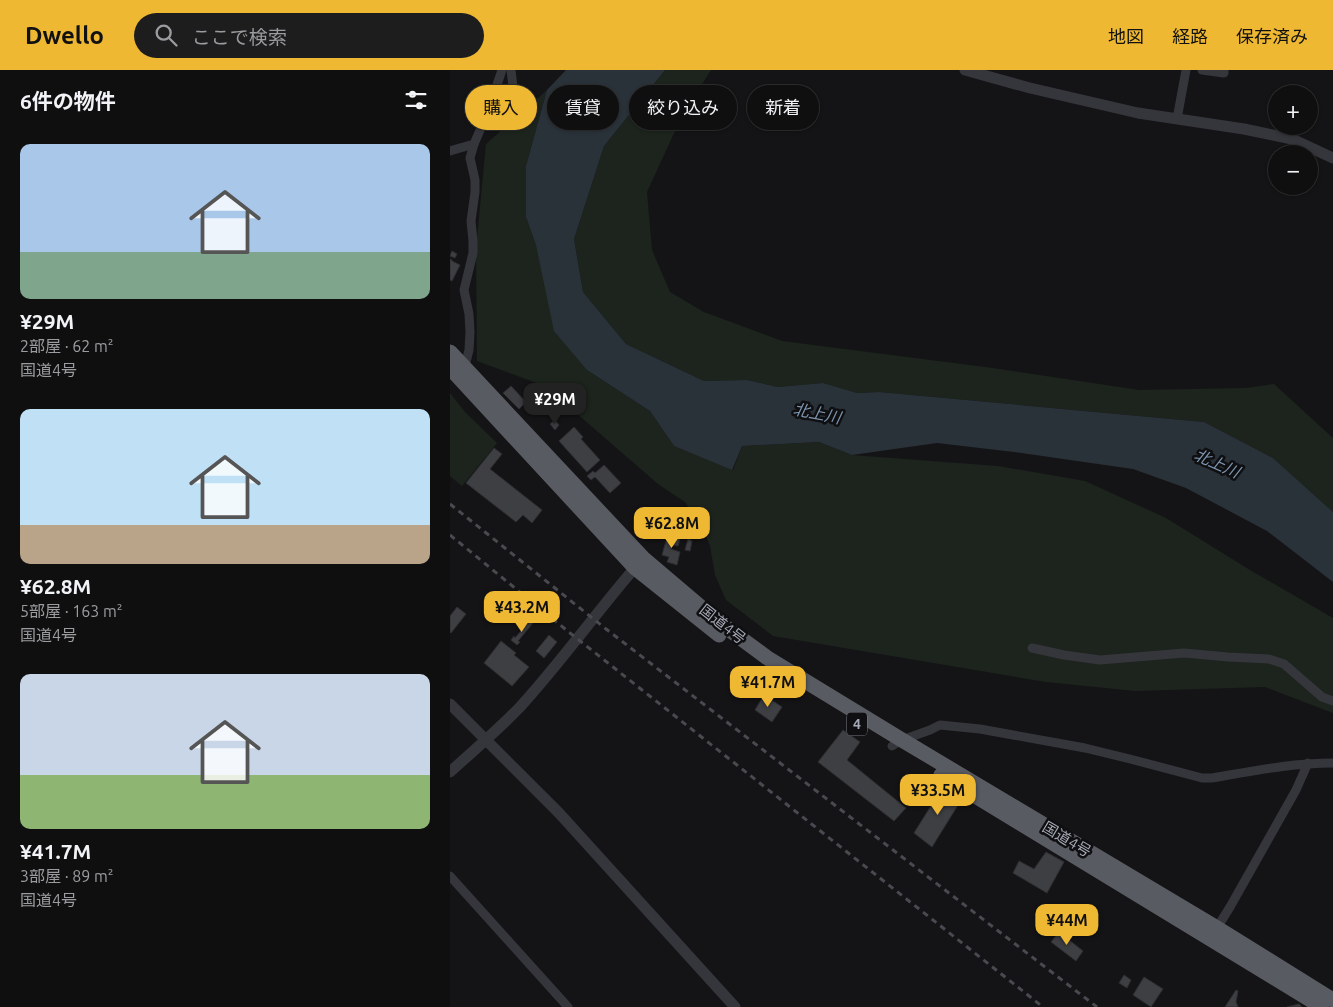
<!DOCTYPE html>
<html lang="ja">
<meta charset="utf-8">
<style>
:root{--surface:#0f0f10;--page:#1d1d1e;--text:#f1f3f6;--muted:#9b9c9f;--line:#2f2f30;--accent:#efb832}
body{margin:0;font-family:Ubuntu,"Noto Sans JP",sans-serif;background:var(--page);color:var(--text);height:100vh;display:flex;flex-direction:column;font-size:19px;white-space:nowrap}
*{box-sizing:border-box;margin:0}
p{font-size:16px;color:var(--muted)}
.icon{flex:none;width:28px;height:28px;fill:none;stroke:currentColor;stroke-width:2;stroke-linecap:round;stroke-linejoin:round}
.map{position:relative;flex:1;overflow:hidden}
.sheet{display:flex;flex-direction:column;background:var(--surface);width:450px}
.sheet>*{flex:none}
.guide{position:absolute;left:15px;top:15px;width:475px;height:45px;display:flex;gap:10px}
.buttons{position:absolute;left:818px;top:15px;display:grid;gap:10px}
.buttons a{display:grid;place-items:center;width:50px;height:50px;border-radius:50%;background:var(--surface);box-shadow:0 1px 4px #0004,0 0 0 1px var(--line);font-size:25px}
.price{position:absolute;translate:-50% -42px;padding:0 11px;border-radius:10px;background:var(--accent);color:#111;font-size:16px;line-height:32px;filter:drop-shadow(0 1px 2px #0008)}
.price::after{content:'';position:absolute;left:50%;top:30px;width:15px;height:11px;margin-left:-8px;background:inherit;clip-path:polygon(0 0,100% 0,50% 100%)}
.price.on{background:#222;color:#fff}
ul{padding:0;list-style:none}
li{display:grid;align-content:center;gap:10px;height:265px;padding:0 20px}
li span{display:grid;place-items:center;height:155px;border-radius:10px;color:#555}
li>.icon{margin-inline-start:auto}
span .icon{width:90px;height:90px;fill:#fffc;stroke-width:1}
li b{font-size:21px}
h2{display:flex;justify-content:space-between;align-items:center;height:60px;padding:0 20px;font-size:21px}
.chip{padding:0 18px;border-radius:22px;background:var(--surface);box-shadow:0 1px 4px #0004,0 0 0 1px var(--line);font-size:18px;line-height:45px}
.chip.on{background:var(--accent);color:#111}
header{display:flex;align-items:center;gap:30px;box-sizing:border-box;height:70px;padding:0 25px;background:var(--accent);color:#111}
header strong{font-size:24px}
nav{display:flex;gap:28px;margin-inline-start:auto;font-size:18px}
.search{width:350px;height:45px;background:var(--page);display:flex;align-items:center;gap:12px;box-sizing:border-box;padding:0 18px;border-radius:28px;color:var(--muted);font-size:19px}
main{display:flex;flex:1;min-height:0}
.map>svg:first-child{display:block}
.green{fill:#1c241d}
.water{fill:#2a3239}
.building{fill:#3e3f43;stroke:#2e2e32}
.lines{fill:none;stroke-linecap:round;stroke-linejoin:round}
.minor{stroke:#35363b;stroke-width:9}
.tertiary{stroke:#35363b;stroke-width:11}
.trunk{stroke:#595b63;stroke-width:15}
.rail{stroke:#484a50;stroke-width:3;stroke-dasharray:6 5;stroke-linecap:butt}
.labels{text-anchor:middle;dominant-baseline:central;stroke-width:5;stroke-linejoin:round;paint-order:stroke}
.shield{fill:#0f0f11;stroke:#797c84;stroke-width:1}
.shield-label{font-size:14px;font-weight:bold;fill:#a6aab6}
.street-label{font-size:15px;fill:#a6aab6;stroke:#0f0f11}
.water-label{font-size:16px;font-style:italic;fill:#7d96b1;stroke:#0f0f11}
</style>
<header>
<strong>Dwello</strong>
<div class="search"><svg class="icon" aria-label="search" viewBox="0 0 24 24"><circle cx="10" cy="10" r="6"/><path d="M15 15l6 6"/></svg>ここで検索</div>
<nav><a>地図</a><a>経路</a><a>保存済み</a></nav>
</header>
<main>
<section class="sheet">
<h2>6件の物件<svg class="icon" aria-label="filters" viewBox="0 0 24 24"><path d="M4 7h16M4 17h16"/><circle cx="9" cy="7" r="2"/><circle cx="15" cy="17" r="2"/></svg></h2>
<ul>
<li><span style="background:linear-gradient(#a9c7e8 70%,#7fa58c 0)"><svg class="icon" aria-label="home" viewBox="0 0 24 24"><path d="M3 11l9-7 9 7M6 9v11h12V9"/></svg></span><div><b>¥29M</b><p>2部屋 · 62 m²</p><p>国道4号</p></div></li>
<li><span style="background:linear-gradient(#bfe0f5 75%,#b9a48a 0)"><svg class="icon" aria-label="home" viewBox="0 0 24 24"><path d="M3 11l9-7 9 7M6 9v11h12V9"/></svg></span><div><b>¥62.8M</b><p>5部屋 · 163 m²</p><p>国道4号</p></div></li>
<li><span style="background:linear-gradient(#c9d6e8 65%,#8fb573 0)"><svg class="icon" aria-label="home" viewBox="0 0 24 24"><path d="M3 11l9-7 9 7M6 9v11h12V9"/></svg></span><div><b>¥41.7M</b><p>3部屋 · 89 m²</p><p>国道4号</p></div></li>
</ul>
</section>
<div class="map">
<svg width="883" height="937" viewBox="0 0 883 937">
<rect width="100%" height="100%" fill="#141416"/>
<!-- green -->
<g class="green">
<polygon points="215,0 261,0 231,48 197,122 202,180 220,222 254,242 332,271 543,298 689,320 796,318 824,314 883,368 883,442 823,388 754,352 429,322 407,323 373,313 328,317 297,310 254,311 176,274 133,222 124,169 154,76"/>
<polygon points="97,20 76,96 76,147 86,175 137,300 200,341 224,376 283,400 292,376 369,372 402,385 548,396 635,411 716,448 800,500 883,548 883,643 815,617 685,621 596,612 323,566 276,530 265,505 260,476 252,457 235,432 208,414 95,316 27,291 26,179 36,74"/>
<polygon points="0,323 15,342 47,373 12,416 0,406"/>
</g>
<!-- water -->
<polygon class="water" points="116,0 215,0 154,76 124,169 133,222 176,274 254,311 297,310 328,317 373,313 407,323 429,322 754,352 823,388 883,442 883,512 817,461 736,418 683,399 564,382 487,373 402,385 369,372 292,376 282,400 224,376 200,341 137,300 104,261 86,175 76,147 76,96 97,20"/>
<!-- building -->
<g class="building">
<polygon points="2,181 7,184 5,188 0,186"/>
<polygon points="0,189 2,190 2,191 10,195 2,211 0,210"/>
<polygon points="61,316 76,332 69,339 53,323"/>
<polygon points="105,350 109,355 105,360 100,354"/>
<polygon points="124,357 133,367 131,369 150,390 137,402 109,371"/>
<polygon points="44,378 52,384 40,399 92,440 82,453 73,445 66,452 16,413"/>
<polygon points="154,395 171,413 160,423 145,407 141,410 137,406 143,401 145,403"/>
<polygon points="205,438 208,439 208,442 215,444 211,455 196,451 199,440 204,442"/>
<polygon points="220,463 231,465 228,476 222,475 221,479 230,482 227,495 217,492 219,487 212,485 216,471 218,472"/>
<polygon points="238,469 242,471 240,481 235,480"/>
<polygon points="7,537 16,544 1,563 0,562 0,546"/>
<polygon points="80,550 83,553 68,571 70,572 67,575 61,570 64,566 65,568"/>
<polygon points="99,565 107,572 94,588 86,581"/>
<polygon points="51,571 66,583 64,585 79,597 62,616 34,593"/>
<polygon points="314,625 332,637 322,652 305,640"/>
<polygon points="393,660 410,672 397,690 456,738 444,751 368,692"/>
<polygon points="494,715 513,727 482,777 464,763"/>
<polygon points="596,782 614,792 597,823 563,803 569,791 584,799"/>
<polygon points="609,862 633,881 626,891 601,872"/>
<polygon points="674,905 681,910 677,918 669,913"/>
<polygon points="694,907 713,919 701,937 683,925"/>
<polygon points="786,920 788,921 786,932 788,937 775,937"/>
<polygon points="849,934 852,937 837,937"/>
</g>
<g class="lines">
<!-- minor -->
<g class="minor">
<polyline points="61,0 65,34"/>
<polyline points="752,0 774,3 774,0"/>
<polyline points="727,49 736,0"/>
<polyline points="0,81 24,74 37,44 52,0"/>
<polyline points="14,300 19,280 20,262 19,244 14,220 23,183 23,171 21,151 25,122 25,110 20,88 24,74"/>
<polyline points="582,578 614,585 650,590 734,583 778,587 819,589 834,594 872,627 883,631"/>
<path d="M442 676 452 670 480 660 490 655 530 659 635 678 680 689 752 708H762C803 701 842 693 883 693"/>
<polyline points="0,806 118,937"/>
<polyline points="765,861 780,837 846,720 858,693"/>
</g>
<!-- tertiary -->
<g class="tertiary">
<polyline points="515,0 580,18 688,43 794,59 842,69 883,88"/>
<polyline points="0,634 109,743 285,937"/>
<path d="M0 702C23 681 48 660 70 637 112 591 148 540 189 493"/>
</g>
<!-- trunk -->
<g class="trunk">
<polyline points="0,282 193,488 266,550 319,589 452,670 767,858 883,930"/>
<polyline points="0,298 185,498 269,565"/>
<polyline points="491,705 872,937"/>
</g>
<!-- rail -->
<g class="rail">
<polyline points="0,434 156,559 647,937"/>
<polyline points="0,465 120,563 593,937"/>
</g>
</g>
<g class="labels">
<!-- shield labels -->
<rect class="shield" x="397" y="642.5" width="20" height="23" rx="4"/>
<g class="shield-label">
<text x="407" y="654">4</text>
</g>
<!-- street labels -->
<g class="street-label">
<text transform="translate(273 554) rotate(38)">国道4号</text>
<text transform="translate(617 769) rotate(31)">国道4号</text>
</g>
<!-- water labels -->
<g class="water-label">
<text transform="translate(367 343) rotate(11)">北上川</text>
<text transform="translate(767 393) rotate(24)">北上川</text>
</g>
</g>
</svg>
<div class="buttons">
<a>+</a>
<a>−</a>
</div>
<b class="price on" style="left:105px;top:355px">¥29M</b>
<b class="price" style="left:222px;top:479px">¥62.8M</b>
<b class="price" style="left:72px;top:563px">¥43.2M</b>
<b class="price" style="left:318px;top:638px">¥41.7M</b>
<b class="price" style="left:488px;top:746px">¥33.5M</b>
<b class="price" style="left:617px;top:876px">¥44M</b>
<div class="guide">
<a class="chip on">購入</a>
<a class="chip">賃貸</a>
<a class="chip">絞り込み</a>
<a class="chip">新着</a>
</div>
</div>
</main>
